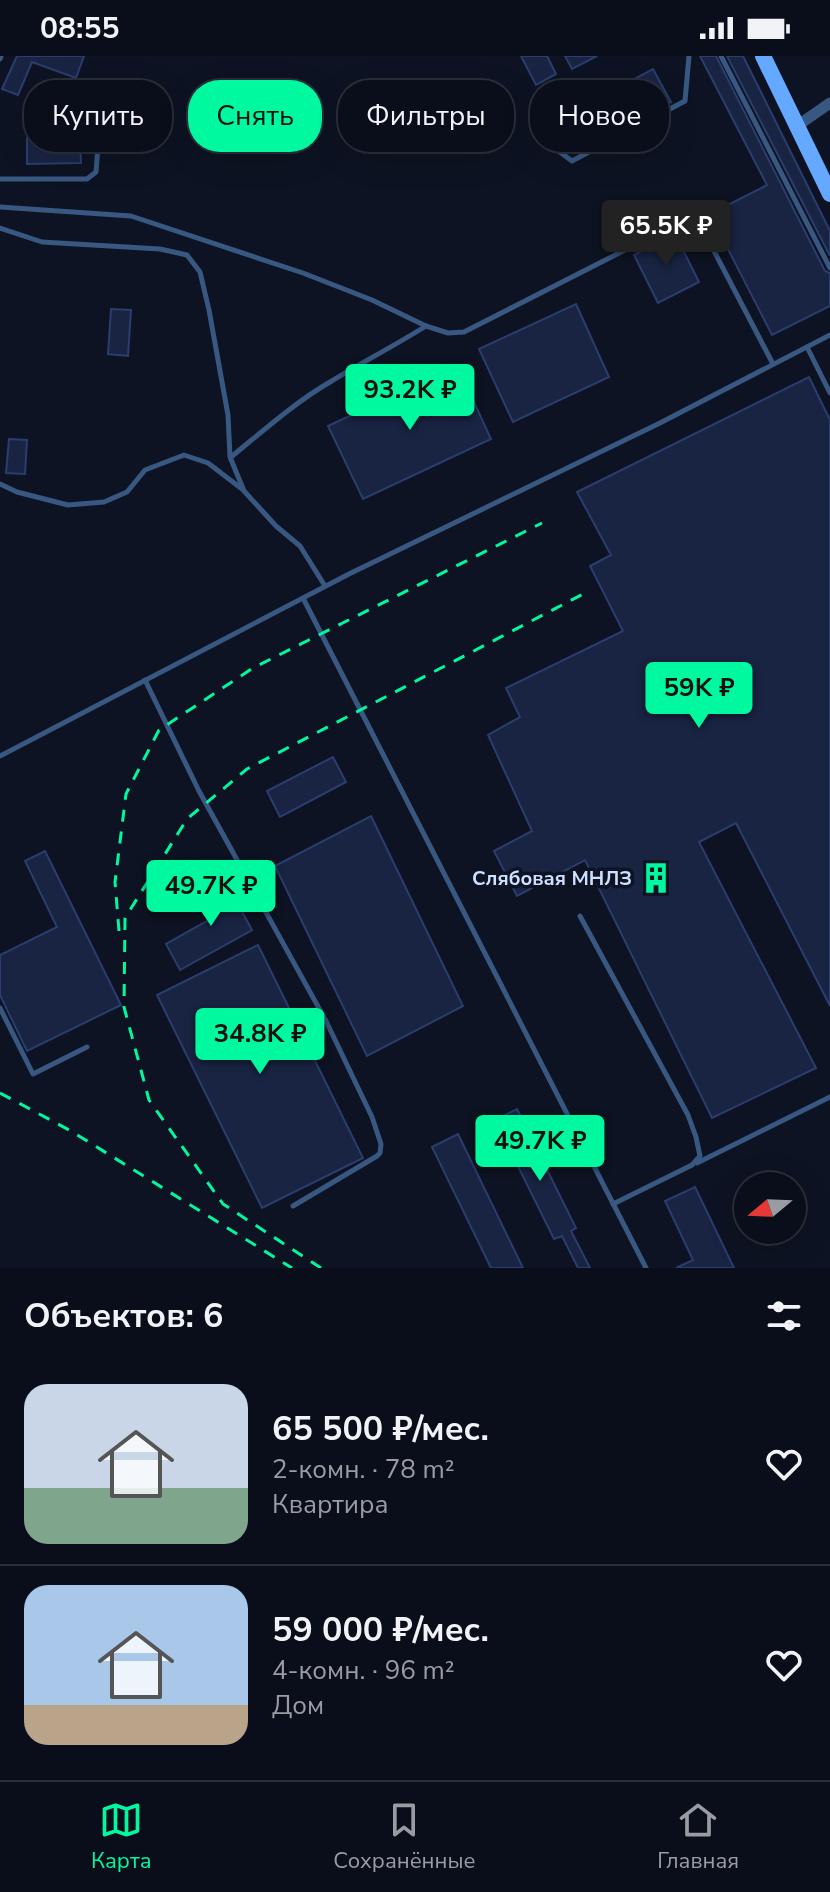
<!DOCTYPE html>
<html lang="ru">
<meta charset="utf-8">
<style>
:root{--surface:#0a0e1a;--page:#131723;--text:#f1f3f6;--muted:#999ca2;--line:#2a2e39;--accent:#00f99f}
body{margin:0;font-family:"Nunito Sans",sans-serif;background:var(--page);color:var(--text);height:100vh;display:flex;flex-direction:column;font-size:30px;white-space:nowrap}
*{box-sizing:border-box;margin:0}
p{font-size:26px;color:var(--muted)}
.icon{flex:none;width:44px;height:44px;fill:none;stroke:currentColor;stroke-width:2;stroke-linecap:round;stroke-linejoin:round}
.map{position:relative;height:1212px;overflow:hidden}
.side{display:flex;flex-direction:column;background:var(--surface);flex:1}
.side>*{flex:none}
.guide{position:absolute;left:24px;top:24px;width:782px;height:72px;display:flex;gap:16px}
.needle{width:52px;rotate:251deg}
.controls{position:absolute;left:734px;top:1116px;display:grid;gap:16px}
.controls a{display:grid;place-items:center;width:72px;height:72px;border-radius:50%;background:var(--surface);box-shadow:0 8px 32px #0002,0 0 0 2px var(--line);font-size:40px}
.price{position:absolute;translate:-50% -68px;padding:0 18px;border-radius:8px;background:var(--accent);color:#111;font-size:26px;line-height:52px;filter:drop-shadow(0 2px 4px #0008)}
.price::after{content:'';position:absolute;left:50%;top:48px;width:24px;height:18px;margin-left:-12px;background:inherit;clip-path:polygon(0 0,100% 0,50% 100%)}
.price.current{background:#222;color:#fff}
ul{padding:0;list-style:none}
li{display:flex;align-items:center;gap:24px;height:200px;padding:0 24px}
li+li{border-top:2px solid var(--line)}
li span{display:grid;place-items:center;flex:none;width:224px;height:160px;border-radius:24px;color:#555}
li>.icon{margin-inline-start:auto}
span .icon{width:96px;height:96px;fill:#fffc;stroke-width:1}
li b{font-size:34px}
h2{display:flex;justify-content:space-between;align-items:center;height:96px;padding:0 24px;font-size:34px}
.tag{padding:0 28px;border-radius:32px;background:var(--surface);box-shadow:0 8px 32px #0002,0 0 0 2px var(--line);font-size:28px;line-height:72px}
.tag.current{background:var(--accent);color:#111}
.status{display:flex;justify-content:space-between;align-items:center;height:56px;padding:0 40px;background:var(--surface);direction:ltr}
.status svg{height:22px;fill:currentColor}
.menu{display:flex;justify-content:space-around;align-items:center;height:112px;border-top:2px solid var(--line);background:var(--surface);font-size:22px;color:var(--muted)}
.menu a{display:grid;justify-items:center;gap:4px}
.menu .current{color:var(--accent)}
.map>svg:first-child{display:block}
.building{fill:#192443;stroke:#2b3d6f;stroke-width:2}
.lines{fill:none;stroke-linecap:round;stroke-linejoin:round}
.lane{stroke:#385781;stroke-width:5}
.street{stroke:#385781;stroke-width:11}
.secondary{stroke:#65a8ff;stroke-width:16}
.rail{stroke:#00f99f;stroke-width:3;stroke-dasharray:12 10;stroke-linecap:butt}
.labels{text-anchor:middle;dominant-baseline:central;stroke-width:7;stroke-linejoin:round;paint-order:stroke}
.poi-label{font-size:20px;font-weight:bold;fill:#cedfff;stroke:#0d1322;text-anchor:end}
</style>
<div class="status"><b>08:55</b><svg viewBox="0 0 49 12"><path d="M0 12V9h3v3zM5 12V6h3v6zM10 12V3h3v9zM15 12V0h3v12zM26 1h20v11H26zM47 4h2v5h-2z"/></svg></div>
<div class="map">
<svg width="830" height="1212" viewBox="0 0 830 1212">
<rect width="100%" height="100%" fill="#0d1322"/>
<!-- building -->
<g class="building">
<polygon points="17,0 84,0 76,22 32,6 18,39 2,33"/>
<polygon points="521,0 547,0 556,18 536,29"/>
<polygon points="565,0 597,0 572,13"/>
<polygon points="700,0 716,0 825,215 830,217 830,250 772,279 710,158 767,129"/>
<polygon points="727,0 743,0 830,175 830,200"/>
<polygon points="653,13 671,46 574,97 557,64"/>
<polygon points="80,81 81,107 27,108 27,82"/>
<polygon points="675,178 699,226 658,247 634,199"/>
<polygon points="576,248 609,321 513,366 479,293"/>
<polygon points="111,253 131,254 128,300 108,298"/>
<polygon points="457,309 491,383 363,443 328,370"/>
<polygon points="809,321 830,364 830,950 736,767 699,786 816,1012 712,1062 585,804 517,840 494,795 532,775 488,679 520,661 506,632 623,575 590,510 611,499 577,436"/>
<polygon points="9,383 27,384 25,418 6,417"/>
<polygon points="333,701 346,726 280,761 267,735"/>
<polygon points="371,760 463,950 367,1000 275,810"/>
<polygon points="45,795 121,949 27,995 0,939 0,899 57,871 25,805"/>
<polygon points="225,824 252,874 180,914 166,888 212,862 199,838"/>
<polygon points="258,889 363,1102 262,1152 157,939"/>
<polygon points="517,1053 576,1172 571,1175 590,1212 578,1212 562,1180 554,1183 495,1064"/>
<polygon points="458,1078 523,1212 491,1212 432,1091"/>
<polygon points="695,1131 734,1212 676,1212 693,1204 665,1145"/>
</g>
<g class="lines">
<!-- lane -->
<g class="lane">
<polyline points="721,0 830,212"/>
<polyline points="0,3 1,0"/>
<polyline points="538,73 545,85 572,105 685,45 689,0"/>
<path d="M0 123H87L96 116C98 94 101 60 87 41 81 34 68 29 60 25"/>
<polyline points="0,151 131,160 303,217 372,244 426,270 448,277 464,276 682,165 696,166 703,174 773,308"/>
<polyline points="0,172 42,186 160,193 187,199 200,216 209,254 228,359 230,401 244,435 276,470 300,490 325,530"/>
<polyline points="807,291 830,337"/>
<path d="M231 401C263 375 294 347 330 326 361 307 394 290 426 270"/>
<polyline points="0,428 17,436 68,449 104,446 127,436 145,414 184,399 208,407 242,433"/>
<polyline points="303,542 646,1212"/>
<polyline points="145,624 199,735 326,965 372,1061 381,1088 380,1097 377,1100 293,1150"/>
<polyline points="0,700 349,518 660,367 830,279"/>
<polyline points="580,860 688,1059 696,1081 700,1100 692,1109 613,1148"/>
<polyline points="0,952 33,1018 87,991"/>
<polyline points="697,1107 830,1041"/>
</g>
<!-- street -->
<polyline class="street" points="797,70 830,47"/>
<!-- secondary -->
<polyline class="secondary" points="763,0 830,138"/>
<!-- rail -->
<g class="rail">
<polyline points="119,875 115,826 126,738 159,674 253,612 542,467"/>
<polyline points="0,1037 71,1075 292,1212"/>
<polyline points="321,1212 223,1148 149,1044 124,951 125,862 187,763 247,713 587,536"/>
</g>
</g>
<!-- icons -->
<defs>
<symbol id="building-bare" viewBox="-9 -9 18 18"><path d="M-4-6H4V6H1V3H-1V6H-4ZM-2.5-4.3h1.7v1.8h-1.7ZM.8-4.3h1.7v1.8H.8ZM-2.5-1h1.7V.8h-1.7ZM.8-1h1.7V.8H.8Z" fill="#00f99f" stroke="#0d1322" stroke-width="2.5" paint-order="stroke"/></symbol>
</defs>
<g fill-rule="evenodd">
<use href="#building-bare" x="634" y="800" width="44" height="44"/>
</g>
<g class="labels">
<!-- poi labels -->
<g class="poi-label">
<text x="632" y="822">Слябовая МНЛЗ</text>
</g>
</g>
</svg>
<div class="controls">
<a><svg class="needle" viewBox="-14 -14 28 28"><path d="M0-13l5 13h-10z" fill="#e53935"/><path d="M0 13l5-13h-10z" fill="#999ca2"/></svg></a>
</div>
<b class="price current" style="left:666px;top:212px">65.5K ₽</b>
<b class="price" style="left:410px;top:376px">93.2K ₽</b>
<b class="price" style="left:699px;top:674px">59K ₽</b>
<b class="price" style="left:211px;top:872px">49.7K ₽</b>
<b class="price" style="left:260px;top:1020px">34.8K ₽</b>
<b class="price" style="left:540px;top:1127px">49.7K ₽</b>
<div class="guide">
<a class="tag">Купить</a>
<a class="tag current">Снять</a>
<a class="tag">Фильтры</a>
<a class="tag">Новое</a>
</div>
</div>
<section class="side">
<h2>Объектов: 6<svg class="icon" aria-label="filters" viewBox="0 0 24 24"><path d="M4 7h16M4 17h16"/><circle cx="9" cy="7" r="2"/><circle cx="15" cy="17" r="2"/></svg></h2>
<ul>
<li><span style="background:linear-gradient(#c9d6e8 65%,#7fa58c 0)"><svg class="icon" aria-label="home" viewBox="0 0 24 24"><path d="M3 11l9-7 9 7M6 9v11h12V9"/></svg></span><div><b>65 500 ₽/мес.</b><p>2-комн. · 78 m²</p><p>Квартира</p></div><svg class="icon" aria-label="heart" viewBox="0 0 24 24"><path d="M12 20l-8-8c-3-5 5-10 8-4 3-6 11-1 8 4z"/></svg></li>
<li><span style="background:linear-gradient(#a9c7e8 75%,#b9a48a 0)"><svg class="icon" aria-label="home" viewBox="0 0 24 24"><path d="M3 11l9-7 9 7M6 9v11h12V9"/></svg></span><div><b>59 000 ₽/мес.</b><p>4-комн. · 96 m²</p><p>Дом</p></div><svg class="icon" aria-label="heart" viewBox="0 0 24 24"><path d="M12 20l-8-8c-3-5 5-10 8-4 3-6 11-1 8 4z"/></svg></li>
</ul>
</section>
<nav class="menu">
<a class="current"><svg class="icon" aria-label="map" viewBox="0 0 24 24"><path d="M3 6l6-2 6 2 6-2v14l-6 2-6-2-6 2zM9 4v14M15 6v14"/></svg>Карта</a>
<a><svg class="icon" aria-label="saved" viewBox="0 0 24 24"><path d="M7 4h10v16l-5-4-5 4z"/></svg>Сохранённые</a>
<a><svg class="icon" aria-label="home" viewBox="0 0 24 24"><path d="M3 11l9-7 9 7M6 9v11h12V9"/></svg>Главная</a>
</nav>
